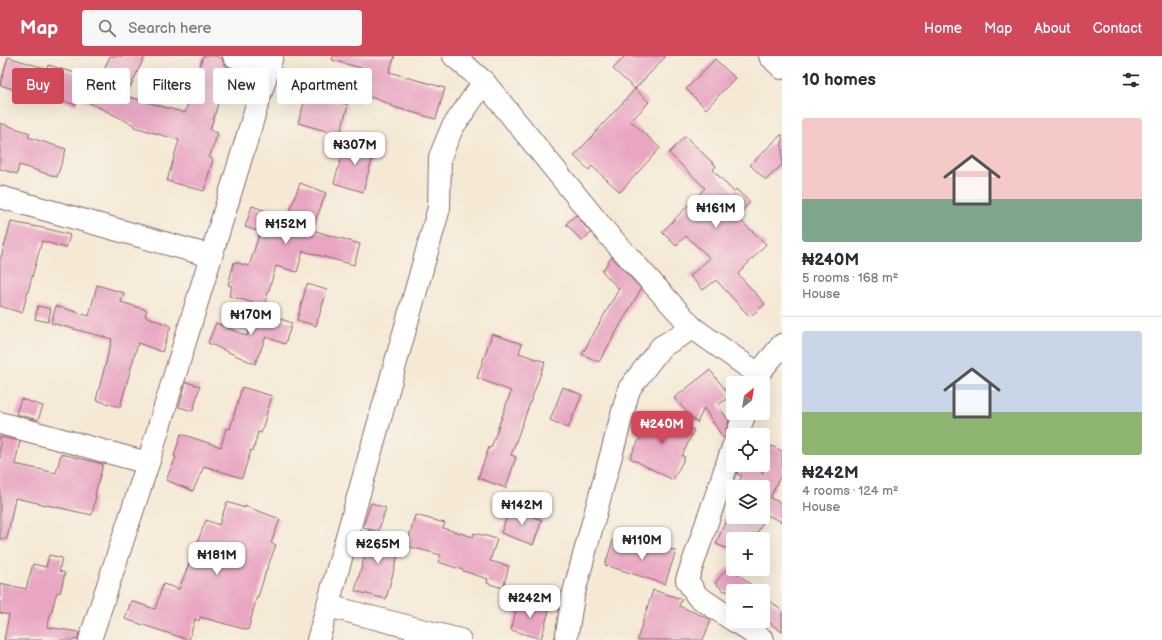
<!DOCTYPE html>
<meta charset="utf-8">
<style>
:root{--surface:#fff;--page:#f7f7f7;--text:#2b2b33;--muted:#7c7c81;--line:#e1e1e2;--accent:#d1495b}
body{margin:0;font-family:"Balsamiq Sans",sans-serif;background:var(--page);color:var(--text);height:100vh;display:flex;flex-direction:column;font-size:15px;white-space:nowrap}
*{box-sizing:border-box;margin:0}
p{font-size:13px;color:var(--muted)}
.icon{flex:none;width:22px;height:22px;fill:none;stroke:currentColor;stroke-width:2;stroke-linecap:round;stroke-linejoin:round}
.map{position:relative;flex:1;overflow:hidden}
.side{display:flex;flex-direction:column;background:var(--surface);width:380px}
.side>*{flex:none}
.banner{position:absolute;left:12px;top:12px;width:380px;height:36px;display:flex;gap:8px}
.needle{width:26px;rotate:30deg}
.fabs{position:absolute;left:726px;top:320px;display:grid;gap:8px}
.fabs a{display:grid;place-items:center;width:44px;height:44px;border-radius:4px;background:var(--surface);box-shadow:0 4px 16px #0002;font-size:20px}
.price{position:absolute;translate:-50% -34px;padding:0 9px;border-radius:8px;background:#fff;color:#222;font-size:13px;line-height:26px;filter:drop-shadow(0 1px 2px #0008)}
.price::after{content:'';position:absolute;left:50%;top:24px;width:12px;height:9px;margin-left:-6px;background:inherit;clip-path:polygon(0 0,100% 0,50% 100%)}
.price.on{background:var(--accent);color:#fff}
ul{padding:0;list-style:none}
li{display:grid;align-content:center;gap:8px;height:212px;padding:0 20px}
li+li{border-top:1px solid var(--line)}
li span{display:grid;place-items:center;height:124px;border-radius:4px;color:#555}
li>.icon{margin-inline-start:auto}
span .icon{width:72px;height:72px;fill:#fffc;stroke-width:1}
li b{font-size:17px}
h2{display:flex;justify-content:space-between;align-items:center;height:48px;padding:0 20px;font-size:17px}
.chip{padding:0 14px;border-radius:4px;background:var(--surface);box-shadow:0 4px 16px #0002;font-size:14px;line-height:36px}
.chip.on{background:var(--accent);color:#fff}
header{display:flex;align-items:center;gap:24px;box-sizing:border-box;height:56px;padding:0 20px;background:var(--accent);color:#fff}
header strong{font-size:19px}
nav{display:flex;gap:22px;margin-inline-start:auto;font-size:14px}
.search{width:280px;height:36px;background:var(--page);display:flex;align-items:center;gap:10px;box-sizing:border-box;padding:0 14px;border-radius:4px;color:var(--muted);font-size:15px}
main{display:flex;flex:1;min-height:0}
.map>svg:first-child{display:block}
.building{fill:#e9a6c3}
.lines{fill:none;stroke-linecap:round;stroke-linejoin:round}
.minor-casing{stroke:#866667;stroke-width:24}
.minor{stroke:#fff;stroke-width:22}
</style>
<header>
<strong>Map</strong>
<div class="search"><svg class="icon" aria-label="search" viewBox="0 0 24 24"><circle cx="10" cy="10" r="6"/><path d="M15 15l6 6"/></svg>Search here</div>
<nav><a>Home</a><a>Map</a><a>About</a><a>Contact</a></nav>
</header>
<main>
<div class="map">
<svg width="782" height="584" viewBox="0 0 782 584">
<rect width="100%" height="100%" fill="#f7f3e8"/>
<filter id="ink" filterUnits="userSpaceOnUse"><feTurbulence type="fractalNoise" baseFrequency=".025" numOctaves="2"/><feDisplacementMap in="SourceGraphic" scale="8" xChannelSelector="R" yChannelSelector="G"/><feConvolveMatrix kernelMatrix="1 2 1 2 8 2 1 2 1" color-interpolation-filters="sRGB"/></filter>
<filter id="wash" filterUnits="userSpaceOnUse"><feTurbulence type="fractalNoise" baseFrequency=".012" numOctaves="4" result="noise"/><feDisplacementMap in="SourceGraphic" scale="16" xChannelSelector="R" yChannelSelector="G"/><feGaussianBlur stdDeviation="0.9" result="paint"/><feColorMatrix in="noise" values="0 0 0 0 0 0 0 0 0 0 0 0 0 0 0 0 0 1.4 0 .05"/><feComposite in="paint" operator="in"/></filter>
<g filter="url(#wash)">
<rect width="100%" height="100%" fill="#f5e9d6"/>
<g id="blocks">
<!-- building -->
<g class="building">
<polygon points="110,0 145,0 126,40 185,57 203,0 214,0 222,2 224,8 229,12 210,74 218,77 209,102 213,103 204,135 167,125 179,84 134,71 134,69 78,41 76,49 37,37 36,40 0,29 8,1 47,13 48,9 99,24"/>
<polygon points="333,0 395,0 389,16 445,32 436,63 390,50 390,48 359,37 368,14 332,4"/>
<polygon points="625,0 666,0 635,33 613,13"/>
<polygon points="715,3 735,22 706,53 686,33"/>
<polygon points="635,33 649,46 631,65 660,92 620,136 592,110 589,114 574,100"/>
<polygon points="307,37 348,49 340,79 298,67"/>
<polygon points="0,67 30,77 28,81 66,93 57,121 19,109 17,118 0,113"/>
<polygon points="782,78 782,109 766,124 750,109"/>
<polygon points="685,80 716,110 713,114 734,136 736,133 750,146 737,161 766,188 738,218 765,248 750,261 716,224 703,234 690,220 710,202 686,180 676,190 662,176 705,132 669,97"/>
<polygon points="346,85 375,93 363,136 334,127"/>
<polygon points="300,127 326,137 312,174 360,188 354,209 303,195 297,216 276,210 264,250 229,240 232,230 228,229 234,206 249,210 260,176 245,171 252,150 287,162"/>
<polygon points="576,159 591,177 582,185 566,168"/>
<polygon points="11,166 48,173 70,179 66,192 42,185 22,257 0,250 0,205"/>
<polygon points="612,201 641,233 599,306 582,298 619,233 602,215"/>
<polygon points="307,228 327,234 316,270 297,264"/>
<polygon points="97,229 124,237 121,246 147,254 145,260 171,270 162,296 138,287 120,351 96,344 112,283 51,267 56,250 89,260"/>
<polygon points="38,250 51,253 48,266 35,263"/>
<polygon points="255,254 292,267 285,288 266,281 255,308 208,287 216,267 247,280"/>
<polygon points="492,278 522,288 519,297 545,306 511,399 516,401 506,432 478,422 489,391 491,392 511,335 477,322"/>
<polygon points="710,314 730,340 718,349 729,365 725,375 725,381 723,382 704,352 697,367 674,342"/>
<polygon points="186,326 200,330 193,355 179,351"/>
<polygon points="242,331 272,340 261,377 258,376 253,395 251,394 242,422 204,410 193,435 166,424 176,401 174,400 181,378 221,391 226,372 230,373"/>
<polygon points="563,331 582,339 568,372 550,364"/>
<polygon points="21,343 43,350 38,364 16,358"/>
<polygon points="651,354 694,374 682,400 685,401 673,424 630,402 642,378 640,377"/>
<polygon points="0,381 20,385 15,408 56,417 61,398 103,408 95,439 96,439 92,459 15,442 7,483 0,483"/>
<polygon points="763,386 782,395 782,416 770,442 782,447 782,466 763,457 763,431 736,431 742,420 737,418 740,409 757,409 763,419"/>
<polygon points="227,446 245,452 245,450 280,463 271,487 276,489 266,515 258,541 257,540 248,574 200,561 199,565 195,563 189,584 125,563 131,545 155,553 163,528 179,533 206,464 219,469"/>
<polygon points="371,447 386,452 378,476 363,471"/>
<polygon points="733,447 733,461 766,461 754,483 733,483 733,495 716,488"/>
<polygon points="510,452 542,464 533,489 501,477"/>
<polygon points="415,459 445,467 443,472 473,481 474,477 497,483 490,505 509,510 503,532 487,527 488,523 463,515 463,514 438,506 441,499 407,490"/>
<polygon points="368,474 401,488 386,543 355,535 367,491 362,489"/>
<polygon points="613,484 650,497 653,488 676,495 665,528 605,509"/>
<polygon points="49,499 62,502 59,515 65,517 60,537 57,536 47,571 79,576 78,584 4,584 9,559 0,557 0,527 26,533 33,508 46,511"/>
<polygon points="729,510 742,521 758,535 724,535 715,527"/>
<polygon points="653,534 682,543 679,550 705,561 711,564 703,584 637,584"/>
<polygon points="763,539 782,555 782,576 763,562"/>
<polygon points="519,543 550,551 541,583 511,574"/>
</g>
</g>
</g>
<g filter="url(#ink)">
<use href="#blocks" fill-opacity="0" stroke="#866667" stroke-width="1"/>
<g class="lines">
<defs>
<g id="minor">
<polyline points="234,0 268,12"/>
<polyline points="454,0 484,26 604,174 693,272 758,318"/>
<polyline points="770,0 782,12"/>
<polyline points="0,141 211,200"/>
<polyline points="755,327 758,318 782,289"/>
<polyline points="0,367 148,407"/>
<polyline points="737,379 745,357"/>
<polyline points="733,391 687,524 697,540 733,564"/>
<polyline points="328,550 460,584"/>
<polyline points="735,565 763,584"/>
<polyline points="90,584 148,407 272,0"/>
<polyline points="318,584 439,152 440,101 452,72 484,26"/>
<polyline points="566,584 573,540 629,333 661,291 693,272"/>
</g>
</defs>
<!-- minor casing -->
<use href="#minor" class="minor-casing"/>
<!-- minor -->
<use href="#minor" class="minor"/>
</g>
</g>
</svg>
<div class="fabs">
<a><svg class="needle" viewBox="-14 -14 28 28"><path d="M0-13l5 13h-10z" fill="#e53935"/><path d="M0 13l5-13h-10z" fill="#7c7c81"/></svg></a>
<a><svg class="icon" aria-label="locate" viewBox="0 0 24 24"><circle cx="12" cy="12" r="6"/><path d="M12 2v4M12 18v4M2 12h4M18 12h4"/></svg></a>
<a><svg class="icon" aria-label="layers" viewBox="0 0 24 24"><path d="M12 4l9 5-9 5-9-5zM3 14l9 5 9-5"/></svg></a>
<a>+</a>
<a>−</a>
</div>
<b class="price" style="left:355px;top:110px">₦307M</b>
<b class="price" style="left:716px;top:173px">₦161M</b>
<b class="price" style="left:286px;top:189px">₦152M</b>
<b class="price" style="left:251px;top:280px">₦170M</b>
<b class="price on" style="left:662px;top:389px">₦240M</b>
<b class="price" style="left:522px;top:470px">₦142M</b>
<b class="price" style="left:642px;top:505px">₦110M</b>
<b class="price" style="left:378px;top:509px">₦265M</b>
<b class="price" style="left:217px;top:520px">₦181M</b>
<b class="price" style="left:530px;top:563px">₦242M</b>
<div class="banner">
<a class="chip on">Buy</a>
<a class="chip">Rent</a>
<a class="chip">Filters</a>
<a class="chip">New</a>
<a class="chip">Apartment</a>
</div>
</div>
<section class="side">
<h2>10 homes<svg class="icon" aria-label="filters" viewBox="0 0 24 24"><path d="M4 7h16M4 17h16"/><circle cx="9" cy="7" r="2"/><circle cx="15" cy="17" r="2"/></svg></h2>
<ul>
<li><span style="background:linear-gradient(#f6c9c9 65%,#7fa58c 0)"><svg class="icon" aria-label="home" viewBox="0 0 24 24"><path d="M3 11l9-7 9 7M6 9v11h12V9"/></svg></span><div><b>₦240M</b><p>5 rooms · 168 m²</p><p>House</p></div></li>
<li><span style="background:linear-gradient(#c9d6e8 65%,#8fb573 0)"><svg class="icon" aria-label="home" viewBox="0 0 24 24"><path d="M3 11l9-7 9 7M6 9v11h12V9"/></svg></span><div><b>₦242M</b><p>4 rooms · 124 m²</p><p>House</p></div></li>
</ul>
</section>
</main>
